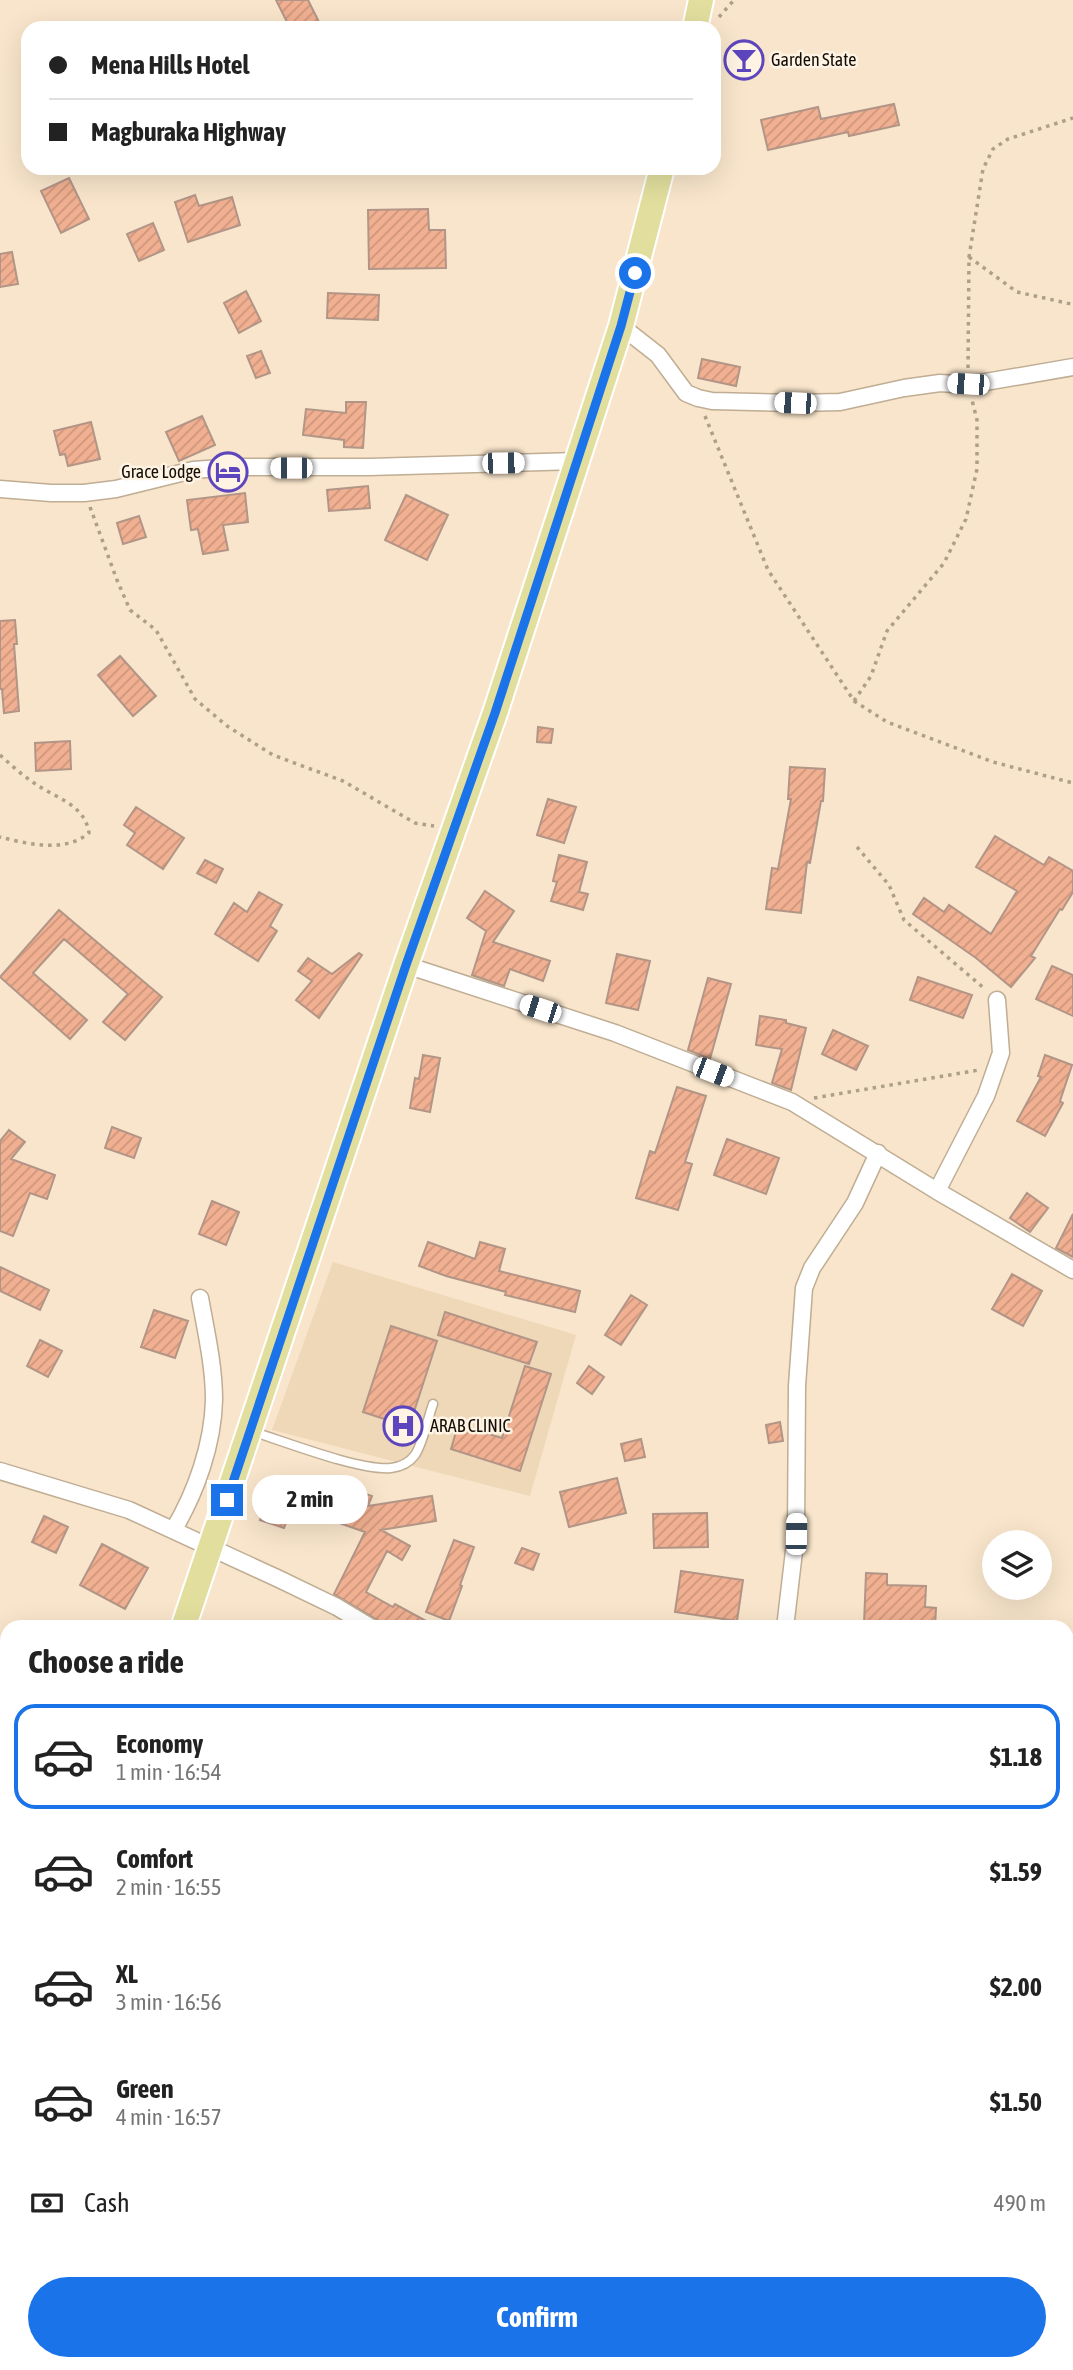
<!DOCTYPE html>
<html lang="en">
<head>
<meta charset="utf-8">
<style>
  :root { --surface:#fff; --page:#f6f6f6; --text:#222; --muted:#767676; --line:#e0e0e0; --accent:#1a73e8 }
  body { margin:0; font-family:"Asap Condensed",sans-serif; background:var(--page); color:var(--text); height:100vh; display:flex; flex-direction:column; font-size:26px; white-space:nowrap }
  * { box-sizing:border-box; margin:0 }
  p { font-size:23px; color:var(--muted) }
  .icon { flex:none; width:38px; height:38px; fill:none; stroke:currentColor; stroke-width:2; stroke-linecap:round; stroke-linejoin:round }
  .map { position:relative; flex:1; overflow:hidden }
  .drawer { position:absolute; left:0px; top:1620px; width:1074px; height:751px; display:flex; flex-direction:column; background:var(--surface); border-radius:21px 21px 0 0; box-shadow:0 7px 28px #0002 }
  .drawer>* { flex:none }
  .top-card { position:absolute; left:21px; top:21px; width:700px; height:154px; border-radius:21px; box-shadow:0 7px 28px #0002; display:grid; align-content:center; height:154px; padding:0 28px; background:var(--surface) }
  .tools { position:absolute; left:982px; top:1530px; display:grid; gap:14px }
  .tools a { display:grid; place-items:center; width:70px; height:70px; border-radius:50%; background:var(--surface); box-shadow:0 7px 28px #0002; font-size:35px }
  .end { position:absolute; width:32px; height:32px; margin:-16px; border:9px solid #1a73e8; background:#fff; box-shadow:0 0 0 4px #fff }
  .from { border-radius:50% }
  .bubble { position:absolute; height:49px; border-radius:24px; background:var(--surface); box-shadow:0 7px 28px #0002; font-size:23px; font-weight:700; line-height:49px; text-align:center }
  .car { position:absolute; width:21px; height:42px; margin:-21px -10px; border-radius:9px; box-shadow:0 0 5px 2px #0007; background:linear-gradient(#fff 24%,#345 0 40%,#fff 0 76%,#345 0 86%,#fff 0) }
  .top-card b { display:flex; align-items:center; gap:24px; height:66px; font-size:26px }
  .top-card b+b { border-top:2px solid var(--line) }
  .top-card i { width:18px; height:18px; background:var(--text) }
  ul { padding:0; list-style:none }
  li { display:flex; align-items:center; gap:21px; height:105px; margin:0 14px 10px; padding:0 14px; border:4px solid transparent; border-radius:21px }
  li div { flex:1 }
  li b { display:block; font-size:26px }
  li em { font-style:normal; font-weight:700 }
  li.current { border-color:var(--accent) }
  li>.icon { width:63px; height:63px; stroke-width:1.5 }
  h2 { padding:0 28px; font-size:32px; line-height:84px }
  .pay { display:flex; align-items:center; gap:18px; height:77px; padding:0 28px; font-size:26px }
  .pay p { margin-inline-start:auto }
  .button { display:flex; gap:14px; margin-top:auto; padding:14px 28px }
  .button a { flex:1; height:80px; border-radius:42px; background:var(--accent); color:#fff; font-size:28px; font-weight:700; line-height:80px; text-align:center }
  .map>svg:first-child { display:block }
</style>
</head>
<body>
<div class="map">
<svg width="1073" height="2370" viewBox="0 0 1073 2370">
  <defs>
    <pattern id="building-hatch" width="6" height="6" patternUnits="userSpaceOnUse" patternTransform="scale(1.75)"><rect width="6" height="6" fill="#f1b091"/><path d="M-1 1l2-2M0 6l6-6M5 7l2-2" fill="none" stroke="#ce967c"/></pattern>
  </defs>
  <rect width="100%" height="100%" fill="#f8e5cb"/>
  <!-- built -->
  <path fill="#efd8b7" d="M333,1262L576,1335L530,1496L272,1430Z"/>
  <!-- building -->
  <path fill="url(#building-hatch)" stroke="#b29587" stroke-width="2" d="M276,0H308L322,28H290Z
    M894,104L899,125L849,136L848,132L768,150L761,120L818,107L821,119Z
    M69,178L89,219L61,233L41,191Z
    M195,195L199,206L232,197L240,225L188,242L175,202Z
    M428,209L429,230H445L446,268L369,269L368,210Z
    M153,223L164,250L139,261L127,234Z
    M12,252L18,284L0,287V254Z
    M246,291L261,321L239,333L224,303Z
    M328,293L379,295L378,320L327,318Z
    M261,351L270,373L256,378L247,356Z
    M702,359L740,367L736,386L698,378Z
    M346,402H366L363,448L344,447V440L303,435L306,409L346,413Z
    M202,416L215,445L179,461L166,432Z
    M91,422L100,459L68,466L65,454L60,455L54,431Z
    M368,486L370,508L329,511L327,490Z
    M245,493L248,522L223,525L228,550L203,554L198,529L191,530L187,500Z
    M406,495L448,515L427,560L385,540Z
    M139,516L146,537L123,544L117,523Z
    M15,620L17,644H14L19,711L4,713L2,689H0V621Z
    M120,656L156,696L133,716L98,675Z
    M538,727L553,729L551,743L537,742Z
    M70,741L71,769L36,771L35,743Z
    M790,767L825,769L823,801H821L810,863L807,862L801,913L766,909L772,868L778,869L791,799H788Z
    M548,799L576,807L564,843L537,835Z
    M136,807L184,838L163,869L127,845L135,833L124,825Z
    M995,836L1044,865L1049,857L1073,871V892L1062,910L1060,909L1031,956L1035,958L1011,987L976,958L913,914L924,898L944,912L949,905L991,934L1017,891L976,867Z
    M559,855L587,862L579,892L588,894L583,910L551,901L557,882L553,881Z
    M205,860L223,869L216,883L197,873Z
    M485,891L514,911L493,942L550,961L543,981L510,969L504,986L472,975L486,931L467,918Z
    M259,892L282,905L270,926L277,931L258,961L215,934L234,903L247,912Z
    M59,910L162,997L125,1040L103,1022L128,994L64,939L33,973L87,1020L70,1039L0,977Z
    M359,953L362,955L319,1018L296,1000L312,981L298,971L308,958L332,974Z
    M617,954L650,961L638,1010L606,1003Z
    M1052,966L1073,975V1016L1036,999Z
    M918,977L972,995L963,1018L910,1000Z
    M708,978L731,984L710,1059L688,1050Z
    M760,1016L786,1020V1023L806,1028L791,1090L772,1083L782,1049L756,1045Z
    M833,1030L868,1046L856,1070L822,1054Z
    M423,1055L440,1058L430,1112L410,1108L415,1078L419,1079Z
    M1045,1055L1072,1065L1060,1101L1063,1103L1045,1136L1017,1121L1041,1077L1038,1076Z
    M677,1087L706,1096L685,1162L692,1164L678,1210L636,1198L650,1151L655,1153Z
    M112,1127L141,1138L134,1158L105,1148Z
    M9,1130L25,1142L11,1159L55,1175L47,1199L30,1193L13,1236L0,1231V1141Z
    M727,1139L779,1158L766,1194L714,1175Z
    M1027,1193L1048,1208L1030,1232L1010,1218Z
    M212,1201L239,1212L226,1245L199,1234Z
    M1073,1214V1257L1056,1248Z
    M428,1242L475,1259L480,1242L505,1249L499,1271L580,1291L575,1312L505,1295L506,1292L446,1276L419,1266Z
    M0,1267L49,1290L40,1310L0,1291Z
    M1012,1274L1042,1291L1023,1326L992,1309Z
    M631,1295L647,1305L621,1345L605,1335Z
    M154,1310L188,1321L175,1358L141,1347Z
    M445,1312L537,1342L529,1364L438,1335Z
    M391,1326L437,1341L409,1427L363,1412Z
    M40,1340L62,1351L48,1377L27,1366Z
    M525,1366L551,1374L520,1471L451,1449L458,1425L502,1438Z
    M589,1366L604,1377L592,1394L577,1383Z
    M780,1422L783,1441L769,1443L766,1425Z
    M641,1439L645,1457L625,1461L621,1444Z
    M617,1478L626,1513L569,1527L560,1492Z
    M337,1484L372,1496L368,1506L432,1496L436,1521L381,1530L410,1546L402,1560L387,1551L366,1592L393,1607L395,1604L439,1628H391L334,1594L365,1532L325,1518Z
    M269,1493L294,1501L284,1528L260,1520Z
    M707,1513L708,1547L654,1548L653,1514Z
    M44,1516L68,1527L56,1553L32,1542Z
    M454,1540L474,1547L460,1585L462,1586L449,1621L426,1612Z
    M102,1544L148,1568L125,1609L80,1585Z
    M522,1548L539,1554L533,1570L515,1563Z
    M681,1571L743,1580L737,1621L675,1612Z
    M866,1573L887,1574V1585L926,1586L925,1607L936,1608L935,1627L864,1624Z"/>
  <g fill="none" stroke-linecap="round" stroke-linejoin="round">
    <!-- service casing -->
    <g stroke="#bfad94" stroke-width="11">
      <path id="service" d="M254,1432C286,1442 360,1471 391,1468C400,1467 409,1463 415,1455C423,1443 428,1418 433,1404"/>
    </g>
    <!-- minor casing -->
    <g stroke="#bfad94" stroke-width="19">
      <path id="minor" d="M621,326L658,355L686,393L698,398L712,401L795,403L840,402L904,388L940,383L968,385L1073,367
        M0,489L51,493H84L116,489L193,470L235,467H369L577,461
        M406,965L615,1033L792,1102L937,1191L1073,1270
        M937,1191L986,1096L1001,1053L997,1000
        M0,1471L129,1510L279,1579L337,1607L372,1628
        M174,1529C196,1492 213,1444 214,1400C214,1366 206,1331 200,1298
        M785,1628L796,1534L797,1386L804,1288L812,1268L855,1203L878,1153
        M0,1714L7,1717
        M0,2191L7,2195
        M198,2364L202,2370"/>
    </g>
    <!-- primary casing -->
    <g stroke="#fff" stroke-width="28">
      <path id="primary" d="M695,28L701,0
        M183,1628L406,965L495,713L621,326L662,168
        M0,2167L7,2146"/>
    </g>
    <!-- path -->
    <path stroke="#ad9f8a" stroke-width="3.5" stroke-dasharray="3.5 5" stroke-linecap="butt" d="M719,17L734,0
      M969,257L1017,292L1071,304L1073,306
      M968,368L969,257L983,169L993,149L1008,139L1073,118
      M705,416L768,570L854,701L887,722L993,762L1073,783
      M90,507L117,580L130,610L156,630L195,699L227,726L273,755L343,781L415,823L434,826
      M854,701L871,676L887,631L944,563L966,519L977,469V420L972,400
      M0,755C11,765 22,775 34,783C55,798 85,804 89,833C65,853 28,844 0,837
      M857,847L889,885L904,920L985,989
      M814,1098L979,1070
      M719,2364L722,2370"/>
    <!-- service -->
    <use href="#service" stroke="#fff" stroke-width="8"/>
    <!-- minor -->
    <use href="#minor" stroke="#fff" stroke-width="16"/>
    <!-- primary -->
    <use href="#primary" stroke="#e2df9e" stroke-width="24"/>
  </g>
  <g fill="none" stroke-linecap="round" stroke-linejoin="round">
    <!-- route -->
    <path stroke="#1a73e8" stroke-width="9" d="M227,1500L406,965L495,713L621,326L635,273"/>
  </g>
  <!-- icons -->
  <defs>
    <g id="bar-ring" transform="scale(2.0125)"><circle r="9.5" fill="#fff3e4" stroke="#5d45bd" stroke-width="1.5"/><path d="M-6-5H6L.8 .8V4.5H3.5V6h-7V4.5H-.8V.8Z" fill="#5d45bd"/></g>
    <g id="hotel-ring" transform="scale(2.0125)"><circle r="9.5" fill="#fff3e4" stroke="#5d45bd" stroke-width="1.5"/><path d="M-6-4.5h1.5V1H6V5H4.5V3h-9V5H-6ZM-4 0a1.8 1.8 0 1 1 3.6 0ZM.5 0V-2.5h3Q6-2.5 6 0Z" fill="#5d45bd"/></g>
    <g id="hospital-ring" transform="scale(2.0125)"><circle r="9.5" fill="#fff3e4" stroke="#5d45bd" stroke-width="1.5"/><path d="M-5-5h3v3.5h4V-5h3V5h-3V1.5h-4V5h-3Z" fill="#5d45bd"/></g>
  </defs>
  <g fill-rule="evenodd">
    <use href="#bar-ring" x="744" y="60"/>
    <use href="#hotel-ring" x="228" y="472"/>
    <use href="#hospital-ring" x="403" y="1426"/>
  </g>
  <g text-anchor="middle" stroke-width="5" stroke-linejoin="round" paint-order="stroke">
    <!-- poi labels -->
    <g font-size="18" fill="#130d05" stroke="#fff3e4" text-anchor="start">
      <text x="771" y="66">Garden State</text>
      <text x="201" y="478" text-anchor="end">Grace Lodge</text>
      <text x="430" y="1432">ARAB CLINIC</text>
    </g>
  </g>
</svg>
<div class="tools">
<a><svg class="icon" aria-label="layers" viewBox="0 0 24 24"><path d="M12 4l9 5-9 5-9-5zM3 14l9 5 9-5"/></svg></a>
</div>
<i class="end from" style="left:635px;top:273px"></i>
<i class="end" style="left:227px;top:1500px"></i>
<div class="bubble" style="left:252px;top:1475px;width:116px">2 min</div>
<i class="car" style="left:968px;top:384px;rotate:273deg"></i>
<i class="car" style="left:795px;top:403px;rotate:272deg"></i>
<i class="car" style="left:503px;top:463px;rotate:89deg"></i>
<i class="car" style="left:291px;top:468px;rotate:270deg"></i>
<i class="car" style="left:540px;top:1009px;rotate:288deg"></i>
<i class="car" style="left:713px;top:1072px;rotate:111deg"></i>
<i class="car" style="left:796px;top:1534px;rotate:1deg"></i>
<div class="top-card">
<b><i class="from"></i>Mena Hills Hotel</b>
<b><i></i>Magburaka Highway</b>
</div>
<section class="drawer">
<h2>Choose a ride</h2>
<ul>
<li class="current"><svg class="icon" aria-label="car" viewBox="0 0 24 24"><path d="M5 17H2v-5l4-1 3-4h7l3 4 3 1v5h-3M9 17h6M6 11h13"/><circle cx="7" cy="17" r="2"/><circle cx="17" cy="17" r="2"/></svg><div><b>Economy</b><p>1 min · 16:54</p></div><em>$1.18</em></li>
<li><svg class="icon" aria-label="car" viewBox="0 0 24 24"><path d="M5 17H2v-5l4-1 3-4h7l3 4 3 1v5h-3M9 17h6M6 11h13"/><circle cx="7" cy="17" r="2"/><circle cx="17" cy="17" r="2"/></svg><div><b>Comfort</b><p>2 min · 16:55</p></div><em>$1.59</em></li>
<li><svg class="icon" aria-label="car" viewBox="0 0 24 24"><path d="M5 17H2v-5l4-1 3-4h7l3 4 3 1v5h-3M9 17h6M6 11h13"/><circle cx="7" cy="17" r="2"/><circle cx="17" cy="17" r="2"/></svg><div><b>XL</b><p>3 min · 16:56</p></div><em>$2.00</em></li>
<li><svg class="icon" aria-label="car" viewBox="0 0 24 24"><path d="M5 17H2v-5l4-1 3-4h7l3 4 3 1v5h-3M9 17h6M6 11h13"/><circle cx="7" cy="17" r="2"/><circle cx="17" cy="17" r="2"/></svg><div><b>Green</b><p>4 min · 16:57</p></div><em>$1.50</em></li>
</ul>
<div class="pay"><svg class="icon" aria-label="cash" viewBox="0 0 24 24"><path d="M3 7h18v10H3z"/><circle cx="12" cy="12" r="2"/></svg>Cash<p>490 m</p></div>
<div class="button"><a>Confirm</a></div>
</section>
</div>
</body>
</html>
